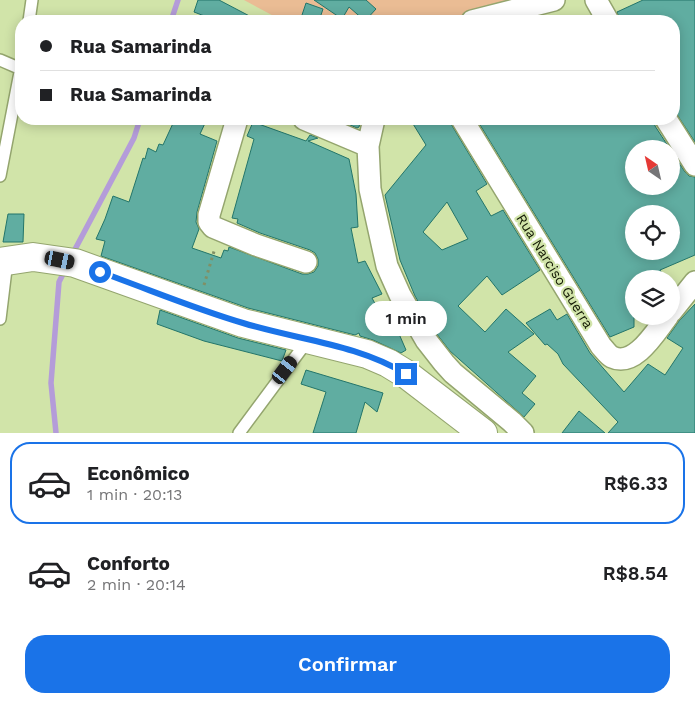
<!DOCTYPE html>
<html lang="pt">
<head>
<meta charset="utf-8">
<style>
  :root { --surface:#fff; --page:#f2f2f2; --text:#202124; --muted:#757577; --line:#e0e0e0; --accent:#1a73e8 }
  body { margin:0; font-family:"Work Sans",sans-serif; background:var(--page); color:var(--text); height:100vh; display:flex; flex-direction:column; font-size:19px; white-space:nowrap }
  * { box-sizing:border-box; margin:0 }
  p { font-size:16px; color:var(--muted) }
  .icon { flex:none; width:28px; height:28px; fill:none; stroke:currentColor; stroke-width:2; stroke-linecap:round; stroke-linejoin:round }
  .map { position:relative; height:433px; overflow:hidden }
  .details { display:flex; flex-direction:column; background:var(--surface); flex:1 }
  .details>* { flex:none }
  .guide { position:absolute; left:15px; top:15px; width:665px; height:110px; border-radius:20px; box-shadow:0 2px 12px #0003; display:grid; align-content:center; height:110px; padding:0 25px; background:var(--surface) }
  .needle { width:32px; rotate:326deg }
  .controls { position:absolute; left:625px; top:140px; display:grid; gap:10px }
  .controls a { display:grid; place-items:center; width:55px; height:55px; border-radius:50%; background:var(--surface); box-shadow:0 2px 12px #0003; font-size:25px }
  .end { position:absolute; width:22px; height:22px; margin:-11px; border:6px solid #1a73e8; background:#fff; box-shadow:0 0 0 2px #fff }
  .from { border-radius:50% }
  .bubble { position:absolute; height:35px; border-radius:18px; background:var(--surface); box-shadow:0 2px 12px #0003; font-size:16px; font-weight:600; line-height:35px; text-align:center }
  .car { position:absolute; width:15px; height:30px; margin:-15px -8px; border-radius:6px; box-shadow:0 0 4px 1px #0007; background:linear-gradient(#222 24%,#8ab4d8 0 40%,#222 0 76%,#8ab4d8 0 86%,#222 0) }
  .guide b { display:flex; align-items:center; gap:18px; height:48px; font-size:19px }
  .guide b+b { border-top:1px solid var(--line) }
  .guide i { width:12px; height:12px; background:var(--text) }
  ul { padding:9px 0 0; list-style:none }
  li { display:flex; align-items:center; gap:15px; height:82px; margin:0 10px 8px; padding:0 15px; border:2px solid transparent; border-radius:20px }
  li div { flex:1 }
  li b { display:block; font-size:19px }
  li em { font-style:normal; font-weight:600 }
  li.current { border-color:var(--accent) }
  li>.icon { width:45px; height:45px; stroke-width:1.5 }
  .action { display:flex; gap:10px; margin-top:auto; padding:10px 25px }
  .action a { flex:1; height:58px; border-radius:20px; background:var(--accent); color:#fff; font-size:20px; font-weight:600; line-height:58px; text-align:center }
  .map>svg:first-child { display:block }
</style>
</head>
<body>
<div class="map">
<svg width="695" height="433" viewBox="0 0 695 433">
  <rect width="100%" height="100%" fill="#d1e4a9"/>
  <!-- green -->
  <path fill="#eabc94" d="M244,0H520L475,9L450,21H283Z"/>
  <g fill="none" stroke-linecap="round" stroke-linejoin="round">
    <!-- stream -->
    <path stroke="#b49cd9" stroke-width="5.5" d="M171,21L178,0
      M72,255L134,138L140,119
      M56,433L51,383L59,282L66,268"/>
  </g>
  <!-- building -->
  <path fill="#60ada1" stroke="#23756a" fill-rule="evenodd" d="M198,0H219L259,21H205L207,17L194,12Z
    M314,0H366L376,9L365,21L349,7L342,19Z
    M643,0H695V142L674,110V21H620L617,12Z
    M306,3L323,9L319,21H300Z
    M175,119H207L200,134L217,141L197,212L196,222L199,229L192,248L221,258L224,250L228,251L229,247L302,274H308L314,272L318,266V259L315,253L310,250L260,233L237,223L238,219L232,218L254,139L247,136L253,122L306,141L310,135L318,138L308,141L349,159L356,194L358,227L351,228L358,263L365,261L382,294L372,298L389,330L396,327L406,350L401,353L373,340L360,336L359,333L355,335L248,308L101,256L105,241L96,239L105,219L113,196L129,202L143,158L145,159L148,148L156,152L159,144L163,145Z
    M336,119H361L359,127L357,128Z
    M410,119H448L487,184L476,191L491,216L503,210L540,270L502,295L487,276L458,306L485,332L506,309L534,334L508,352L536,376L522,393L535,404L524,417L450,351L436,333L415,296L400,260L385,195L426,145ZM447,202L468,239L442,250L423,232Z
    M479,119H654L655,126L670,149H634V186H671V151L685,172L689,176L695,177V255L660,270L665,279H634V327L610,337L477,120ZM634,214H671V251H663L650,257L647,251H634Z
    M8,214H24L23,242H3Z
    M695,304V433H608L618,422L563,364L558,354L547,344L545,345L526,323L550,309L557,320L567,314L590,353L624,392L648,364L665,375L683,348L667,338L679,321Z
    M160,310L238,338L286,350L282,361L204,341L157,324Z
    M306,370L383,393L377,412L365,402L356,433H313L326,392L301,384Z
    M579,411L605,433H562Z"/>
  <g fill="none" stroke-linecap="round" stroke-linejoin="round">
    <!-- lane casing -->
    <g stroke="#94a56e" stroke-width="14">
      <path id="lane" d="M29,21L32,0
        M0,60L21,69
        M0,176L21,67
        M0,319L7,261
        M239,433L308,340"/>
    </g>
    <!-- street casing -->
    <g stroke="#94a56e" stroke-width="24">
      <path id="street" d="M596,0L608,21
        M472,21L554,0
        M237,119L209,215V222L213,227L256,245L306,262
        M304,119L368,146
        M374,119L368,146L370,189L387,266L400,295L426,340L444,363L453,373L512,422L523,433
        M462,119L601,346C604,349 608,355 612,357C635,368 656,331 668,316
        M666,119L695,165
        M671,312L695,282"/>
    </g>
    <!-- secondary casing -->
    <g stroke="#94a56e" stroke-width="30">
      <path id="secondary" d="M0,262L33,257L75,263L243,323L367,354L388,363L406,374L483,433"/>
    </g>
    <!-- path -->
    <path stroke="#818f64" stroke-width="3" stroke-dasharray="2.5 4" stroke-linecap="butt" d="M204,285L215,248"/>
    <!-- lane -->
    <use href="#lane" stroke="#fff" stroke-width="11"/>
    <!-- street -->
    <use href="#street" stroke="#fff" stroke-width="21"/>
    <!-- secondary -->
    <use href="#secondary" stroke="#fff" stroke-width="28"/>
  </g>
  <g fill="none" stroke-linecap="round" stroke-linejoin="round">
    <!-- route -->
    <path stroke="#1a73e8" stroke-width="6" d="M100,272C148,289 195,309 243,323C298,340 357,344 406,374"/>
  </g>
  <g text-anchor="middle" stroke-width="4.5" stroke-linejoin="round" paint-order="stroke">
    <!-- street labels -->
    <g font-size="14" fill="#121803" stroke="#d1e4a9">
      <text transform="translate(555 271) rotate(58)" y="5">Rua Narciso Guerra</text>
    </g>
  </g>
</svg>
<div class="controls">
<a><svg class="needle" viewBox="-14 -14 28 28"><path d="M0-13l5 13h-10z" fill="#e53935"/><path d="M0 13l5-13h-10z" fill="#757577"/></svg></a>
<a><svg class="icon" aria-label="locate" viewBox="0 0 24 24"><circle cx="12" cy="12" r="6"/><path d="M12 2v4M12 18v4M2 12h4M18 12h4"/></svg></a>
<a><svg class="icon" aria-label="layers" viewBox="0 0 24 24"><path d="M12 4l9 5-9 5-9-5zM3 14l9 5 9-5"/></svg></a>
</div>
<i class="end from" style="left:100px;top:272px"></i>
<i class="end" style="left:406px;top:374px"></i>
<div class="bubble" style="left:365px;top:301px;width:82px">1 min</div>
<i class="car" style="left:60px;top:260px;rotate:102deg"></i>
<i class="car" style="left:285px;top:370px;rotate:37deg"></i>
<div class="guide">
<b><i class="from"></i>Rua Samarinda</b>
<b><i></i>Rua Samarinda</b>
</div>
</div>
<section class="details">
<ul>
<li class="current"><svg class="icon" aria-label="car" viewBox="0 0 24 24"><path d="M5 17H2v-5l4-1 3-4h7l3 4 3 1v5h-3M9 17h6M6 11h13"/><circle cx="7" cy="17" r="2"/><circle cx="17" cy="17" r="2"/></svg><div><b>Econômico</b><p>1 min · 20:13</p></div><em>R$6.33</em></li>
<li><svg class="icon" aria-label="car" viewBox="0 0 24 24"><path d="M5 17H2v-5l4-1 3-4h7l3 4 3 1v5h-3M9 17h6M6 11h13"/><circle cx="7" cy="17" r="2"/><circle cx="17" cy="17" r="2"/></svg><div><b>Conforto</b><p>2 min · 20:14</p></div><em>R$8.54</em></li>
</ul>
<div class="action"><a>Confirmar</a></div>
</section>
</body>
</html>
